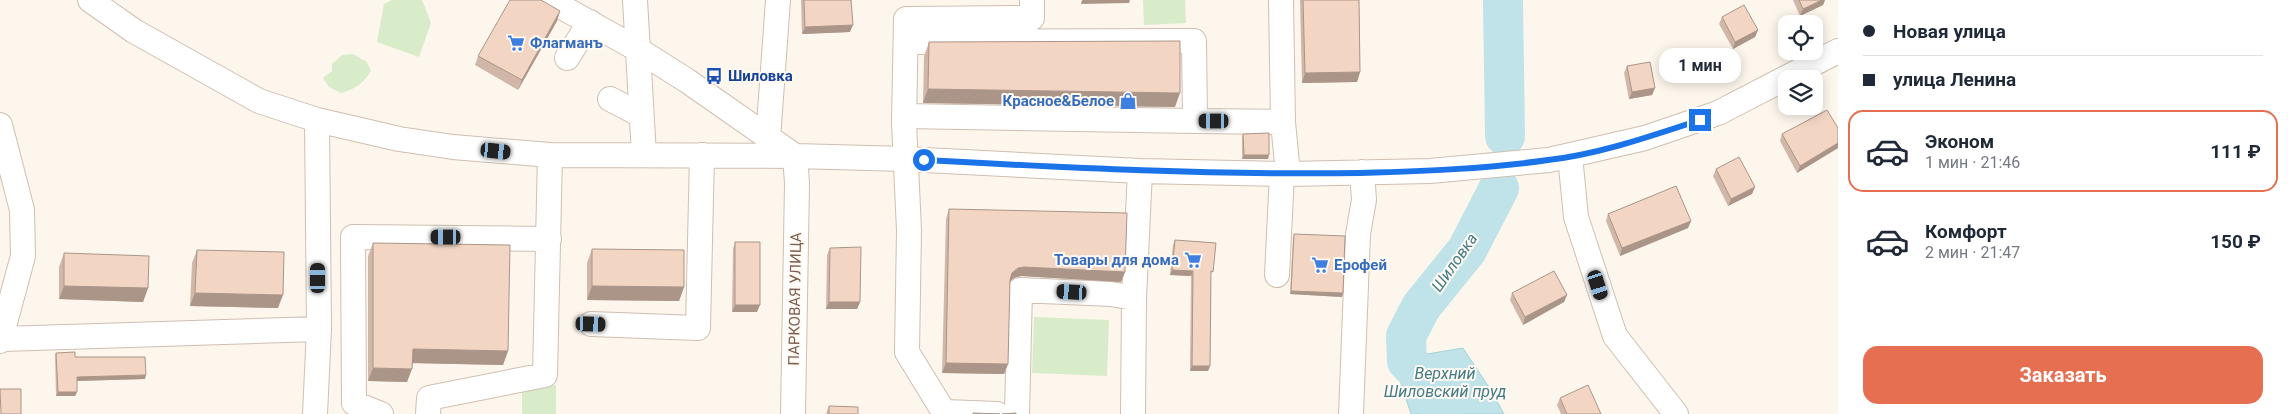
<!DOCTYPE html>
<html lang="ru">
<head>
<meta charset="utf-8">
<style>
  :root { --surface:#fff; --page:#f6f6f7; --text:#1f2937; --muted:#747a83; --line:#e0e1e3; --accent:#e76f51 }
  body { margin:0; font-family:Roboto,sans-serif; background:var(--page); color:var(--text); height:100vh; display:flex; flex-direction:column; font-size:19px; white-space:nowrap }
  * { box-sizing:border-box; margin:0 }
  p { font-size:16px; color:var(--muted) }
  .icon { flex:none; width:28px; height:28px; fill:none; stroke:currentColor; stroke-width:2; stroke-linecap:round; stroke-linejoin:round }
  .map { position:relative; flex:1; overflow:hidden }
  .details { display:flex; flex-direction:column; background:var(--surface); width:450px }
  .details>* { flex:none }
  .hud { display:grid; align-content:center; height:110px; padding:0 25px; background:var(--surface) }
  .fabs { position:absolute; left:1778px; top:15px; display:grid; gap:10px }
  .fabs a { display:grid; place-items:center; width:45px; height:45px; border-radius:10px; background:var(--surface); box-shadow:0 2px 12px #0003; font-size:25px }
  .end { position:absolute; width:22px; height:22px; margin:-11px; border:6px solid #1a73e8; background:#fff; box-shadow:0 0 0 2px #fff }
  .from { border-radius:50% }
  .bubble { position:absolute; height:35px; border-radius:15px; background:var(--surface); box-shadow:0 2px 12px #0003; font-size:16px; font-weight:700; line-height:35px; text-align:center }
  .car { position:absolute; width:15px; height:30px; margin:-15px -8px; border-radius:6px; box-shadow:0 0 4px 1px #0007; background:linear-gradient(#222 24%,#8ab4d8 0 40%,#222 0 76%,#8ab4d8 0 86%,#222 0) }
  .hud b { display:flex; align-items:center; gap:18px; height:48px; font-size:19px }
  .hud b+b { border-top:1px solid var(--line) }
  .hud i { width:12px; height:12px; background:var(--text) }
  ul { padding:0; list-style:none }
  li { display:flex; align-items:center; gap:15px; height:82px; margin:0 10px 8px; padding:0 15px; border:2px solid transparent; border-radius:15px }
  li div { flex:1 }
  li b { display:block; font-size:19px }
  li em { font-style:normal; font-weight:700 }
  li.active { border-color:var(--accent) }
  li>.icon { width:45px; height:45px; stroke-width:1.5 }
  .action { display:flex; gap:10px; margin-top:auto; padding:10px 25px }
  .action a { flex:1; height:58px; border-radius:15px; background:var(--accent); color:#fff; font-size:20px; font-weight:700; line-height:58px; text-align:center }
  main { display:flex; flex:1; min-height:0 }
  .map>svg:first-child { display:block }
</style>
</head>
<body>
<main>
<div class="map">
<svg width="1838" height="414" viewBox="0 0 1838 414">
  <rect width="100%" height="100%" fill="#fdf6ec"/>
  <!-- green -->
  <path fill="#d8ecc9" d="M392,0H422L431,23L419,57L377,42L384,4Z
    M1143,0H1185L1186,23L1144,25Z
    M353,54L367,62L371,71C363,84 355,89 341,93L329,87L323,78L332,71V64L342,55Z
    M1034,317L1109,320L1107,376L1032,373Z
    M522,385H556V414H522Z"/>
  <!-- water -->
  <path fill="#bfe3e8" stroke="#a5d3da" d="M1421,307L1417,337L1427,354L1463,348L1489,387L1504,414H1411L1396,368L1401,313Z"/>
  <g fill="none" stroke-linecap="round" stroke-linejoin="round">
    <!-- river -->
    <path stroke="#bfe3e8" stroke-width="40" d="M1503,0L1505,136
      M1444,414L1427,381L1407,361L1406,336L1421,307L1467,250L1499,188"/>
    <!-- minor casing -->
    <g stroke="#d1beb0" stroke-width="26">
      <path id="minor" d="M90,0L134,31L259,101L317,120L399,139L453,147L550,155L795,156L905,159L1140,171L1288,174L1430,171L1549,160L1645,138L1718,113L1838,51
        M549,0L637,49L686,80L795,156
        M635,0L644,155
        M1281,0L1283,122L1288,174
        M906,42L1194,41L1195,121L1283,122
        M567,58L590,22
        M610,99L641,115
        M905,116L1195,121
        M0,125L22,210L23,256L0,341
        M768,139L778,0
        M1570,156L1576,217L1615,336L1676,414
        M1277,275L1282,174
        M591,324L698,328L702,155
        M2,339L319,329
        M945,412L997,414
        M315,414L319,329L317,120
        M381,414L354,403L353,237L549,239
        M428,414L429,398L545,375L550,155
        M793,414L797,183L795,156
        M945,414L907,352L909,230L904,123L906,19L1032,18V0
        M1017,414L1020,290L1111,294L1134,298
        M1133,414L1134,298L1140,171
        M1351,414L1358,234L1364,200L1362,172"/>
    </g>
    <!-- minor -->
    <use href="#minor" stroke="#fff" stroke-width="24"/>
  </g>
  <!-- wall -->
  <path fill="#d1b7a8" d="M801,0H851L850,32L802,34Z
    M1300,0H1359L1360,72L1357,82L1302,83Z
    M1793,0H1825L1823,5L1800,16Z
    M560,11L557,21L518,90L475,65L478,56Z
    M1722,17L1758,30L1755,37L1733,49L1719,24Z
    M929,42L1175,107L923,103L924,56Z
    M1627,66L1655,88L1652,95L1629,99L1624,73Z
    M1838,128V148L1797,173L1780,141L1782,134Z
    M1243,134L1268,159H1242V137Z
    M1716,169L1755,187L1752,194L1728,206L1713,176Z
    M949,209L1125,272L1121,282L1021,276L1014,278L1010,281L1008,364L1004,374L942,373L946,219Z
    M1608,214L1691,221L1688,228L1620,256L1606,221Z
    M1294,234L1343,293L1342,297L1290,294L1293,238Z
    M1175,240L1211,277L1210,366L1208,371H1190L1191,276L1170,275L1173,245Z
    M735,242L757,312H732L733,249Z
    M373,243L508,351L503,365L413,363L407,382L368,381V256Z
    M830,248L860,302L857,309H826L827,255Z
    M592,249L684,287L679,301L587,300V263Z
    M197,250L278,308L190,306L192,263Z
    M64,253L148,288L143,302L59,299V267Z
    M1512,293L1567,295L1564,302L1523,325L1510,300Z
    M56,353L75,357L145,379L77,381V392L75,396H56L55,356Z
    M1560,398L1601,414H1561L1557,405Z
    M829,406L858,414H826Z"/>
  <!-- shaded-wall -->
  <path fill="#aa9588" d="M1082,0H1130L1129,3L1081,4Z
    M1822,0H1825L1823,5L1800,16L1803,9Z
    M560,11L557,21L518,90L522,80Z
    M853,25L850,32L802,34L805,27Z
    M1758,30L1755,37L1733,49L1735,42Z
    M1360,72L1357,82L1302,83L1305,73Z
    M1655,88L1652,95L1629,99L1632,92Z
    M928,89L1180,93L1175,107L923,103Z
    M1838,143V148L1797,173L1800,166Z
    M1244,155H1269L1268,159H1242Z
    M1755,187L1752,194L1728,206L1731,199Z
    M1691,221L1688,228L1620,256L1622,248Z
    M1024,267L1125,272L1121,282L1021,276L1014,278L1009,282L1012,273L1018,268Z
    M1172,270L1193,271L1191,276L1170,275Z
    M64,286L148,288L143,302L59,299Z
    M592,286L684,287L679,301L587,300Z
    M1291,291L1343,293L1342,297L1290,294Z
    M195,293L283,295L278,308L190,306Z
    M1567,295L1564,302L1523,325L1525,317Z
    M829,302H860L857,309H826Z
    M735,305H760L757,312H732Z
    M413,349L508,351L503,365L408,363Z
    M946,363L1008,364L1004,374L942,373Z
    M1192,366H1210L1208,371H1190Z
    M373,368L412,369L407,382L368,381Z
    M146,375L145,379L75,381L77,377Z
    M58,392H77L75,396H56Z"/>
  <!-- building -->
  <path fill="#f3d5c3" stroke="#aa9588" d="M510,0H541L560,11L522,80L478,56Z
    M804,0H851L853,25L805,27Z
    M1303,0H1359L1360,72L1305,73Z
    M1799,0H1822L1803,9Z
    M1744,5L1758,30L1735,42L1722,17Z
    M1180,41V93L928,89L929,42Z
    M1650,62L1655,88L1632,92L1627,66Z
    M1827,110L1838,128V143L1800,166L1782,134Z
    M1269,133V155H1244L1243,134Z
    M1739,157L1755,187L1731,199L1716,169Z
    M1676,186L1691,221L1622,248L1608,214Z
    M949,209L1127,213L1125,272L1024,267L1018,268L1012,273L1010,280L1008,364L946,363Z
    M1294,234L1345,236L1343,293L1291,291Z
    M1175,240L1216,243L1213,272L1211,271L1210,366H1192L1193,271L1172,270Z
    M735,242H760V305H735Z
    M373,243L510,245L508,351L413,349L412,369L373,368Z
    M861,247L860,302H829L830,248Z
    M592,249L684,250V287L592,286Z
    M197,250L284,252L283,295L195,293Z
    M64,253L149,256L148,288L64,286Z
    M1554,271L1567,295L1525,317L1512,293Z
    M75,352V357H145L146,375L77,377V392H58L56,353Z
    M1588,385L1601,414H1567L1560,398Z
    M0,389H21V414H1Z
    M829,406L858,407V414H829Z
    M973,413L1000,414H973Z
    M1016,413V414H1002Z"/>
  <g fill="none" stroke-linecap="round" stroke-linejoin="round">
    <!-- route -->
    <path stroke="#1a73e8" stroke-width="6" d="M924,160C1070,168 1215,175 1360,173C1423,171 1486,169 1548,160C1600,154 1651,136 1700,120"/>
  </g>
  <!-- icons -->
  <defs>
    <g id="supermarket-bare" transform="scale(1.35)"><path d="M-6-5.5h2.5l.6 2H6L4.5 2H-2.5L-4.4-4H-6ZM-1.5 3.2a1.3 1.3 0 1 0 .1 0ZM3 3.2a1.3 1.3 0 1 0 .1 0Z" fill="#3f7fe0" stroke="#fffaf3" stroke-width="2.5" paint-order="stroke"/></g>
    <g id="bus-bare" transform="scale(1.35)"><path d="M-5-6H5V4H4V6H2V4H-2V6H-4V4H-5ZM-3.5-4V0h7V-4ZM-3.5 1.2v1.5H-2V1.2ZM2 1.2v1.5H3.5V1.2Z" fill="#1a4fb4" stroke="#fffaf3" stroke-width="2.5" paint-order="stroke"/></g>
    <g id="shop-bare" transform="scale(1.35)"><path d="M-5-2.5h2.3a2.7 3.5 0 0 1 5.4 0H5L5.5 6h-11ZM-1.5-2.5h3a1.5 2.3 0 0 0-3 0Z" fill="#3f7fe0" stroke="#fffaf3" stroke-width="2.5" paint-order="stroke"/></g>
  </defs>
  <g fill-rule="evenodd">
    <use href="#supermarket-bare" x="516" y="43"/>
    <use href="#bus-bare" x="714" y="76"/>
    <use href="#shop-bare" x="1128" y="101"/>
    <use href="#supermarket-bare" x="1193" y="260"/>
    <use href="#supermarket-bare" x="1320" y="265"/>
  </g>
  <g text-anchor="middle" stroke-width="4" stroke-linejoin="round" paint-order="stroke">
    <!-- shop labels -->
    <g font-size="15" font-weight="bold" fill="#366cbe" stroke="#fffaf3" text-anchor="start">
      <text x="530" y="48">Флагманъ</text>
      <text x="1114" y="106" text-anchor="end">Красное&amp;Белое</text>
      <text x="1179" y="265" text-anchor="end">Товары для дома</text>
      <text x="1334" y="270">Ерофей</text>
    </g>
    <!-- transit labels -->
    <g font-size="15" font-weight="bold" fill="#164399" stroke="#fffaf3" text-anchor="start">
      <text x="728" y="81">Шиловка</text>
    </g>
    <!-- street labels -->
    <g font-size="15" fill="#7a5c4d" stroke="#fffaf3">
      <text transform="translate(795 299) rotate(-89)" y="5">ПАРКОВАЯ УЛИЦА</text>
    </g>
    <!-- water labels -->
    <g font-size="16" font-style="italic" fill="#437c86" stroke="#fffaf3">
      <text transform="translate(1454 262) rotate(-55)" y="6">Шиловка</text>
      <text x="1445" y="379">Верхний<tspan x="1445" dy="18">Шиловский пруд</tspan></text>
    </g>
  </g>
</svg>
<div class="fabs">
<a><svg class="icon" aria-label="locate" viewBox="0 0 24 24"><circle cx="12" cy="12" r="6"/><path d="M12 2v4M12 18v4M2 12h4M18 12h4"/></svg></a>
<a><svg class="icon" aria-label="layers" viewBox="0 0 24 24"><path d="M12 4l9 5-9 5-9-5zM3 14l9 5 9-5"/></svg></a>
</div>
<i class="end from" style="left:924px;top:160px"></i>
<i class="end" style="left:1700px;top:120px"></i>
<div class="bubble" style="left:1659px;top:48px;width:82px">1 мин</div>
<i class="car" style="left:1214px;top:121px;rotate:270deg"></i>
<i class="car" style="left:496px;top:151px;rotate:96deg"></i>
<i class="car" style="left:446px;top:237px;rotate:270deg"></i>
<i class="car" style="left:318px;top:278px;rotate:0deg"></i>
<i class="car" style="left:1598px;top:285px;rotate:162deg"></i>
<i class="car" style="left:1072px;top:292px;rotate:273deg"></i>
<i class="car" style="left:591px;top:324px;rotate:92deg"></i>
</div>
<section class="details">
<div class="hud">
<b><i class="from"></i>Новая улица</b>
<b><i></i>улица Ленина</b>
</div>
<ul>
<li class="active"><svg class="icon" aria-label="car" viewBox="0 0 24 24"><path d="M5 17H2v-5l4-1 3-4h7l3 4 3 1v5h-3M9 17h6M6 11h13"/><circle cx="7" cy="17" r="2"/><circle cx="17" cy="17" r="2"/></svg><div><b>Эконом</b><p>1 мин · 21:46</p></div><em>111 ₽</em></li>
<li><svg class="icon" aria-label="car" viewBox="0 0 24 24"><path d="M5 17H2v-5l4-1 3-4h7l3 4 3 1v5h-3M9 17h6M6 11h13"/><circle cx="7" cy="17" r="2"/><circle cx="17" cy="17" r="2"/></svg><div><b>Комфорт</b><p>2 мин · 21:47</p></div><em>150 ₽</em></li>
</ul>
<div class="action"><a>Заказать</a></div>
</section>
</main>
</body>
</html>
